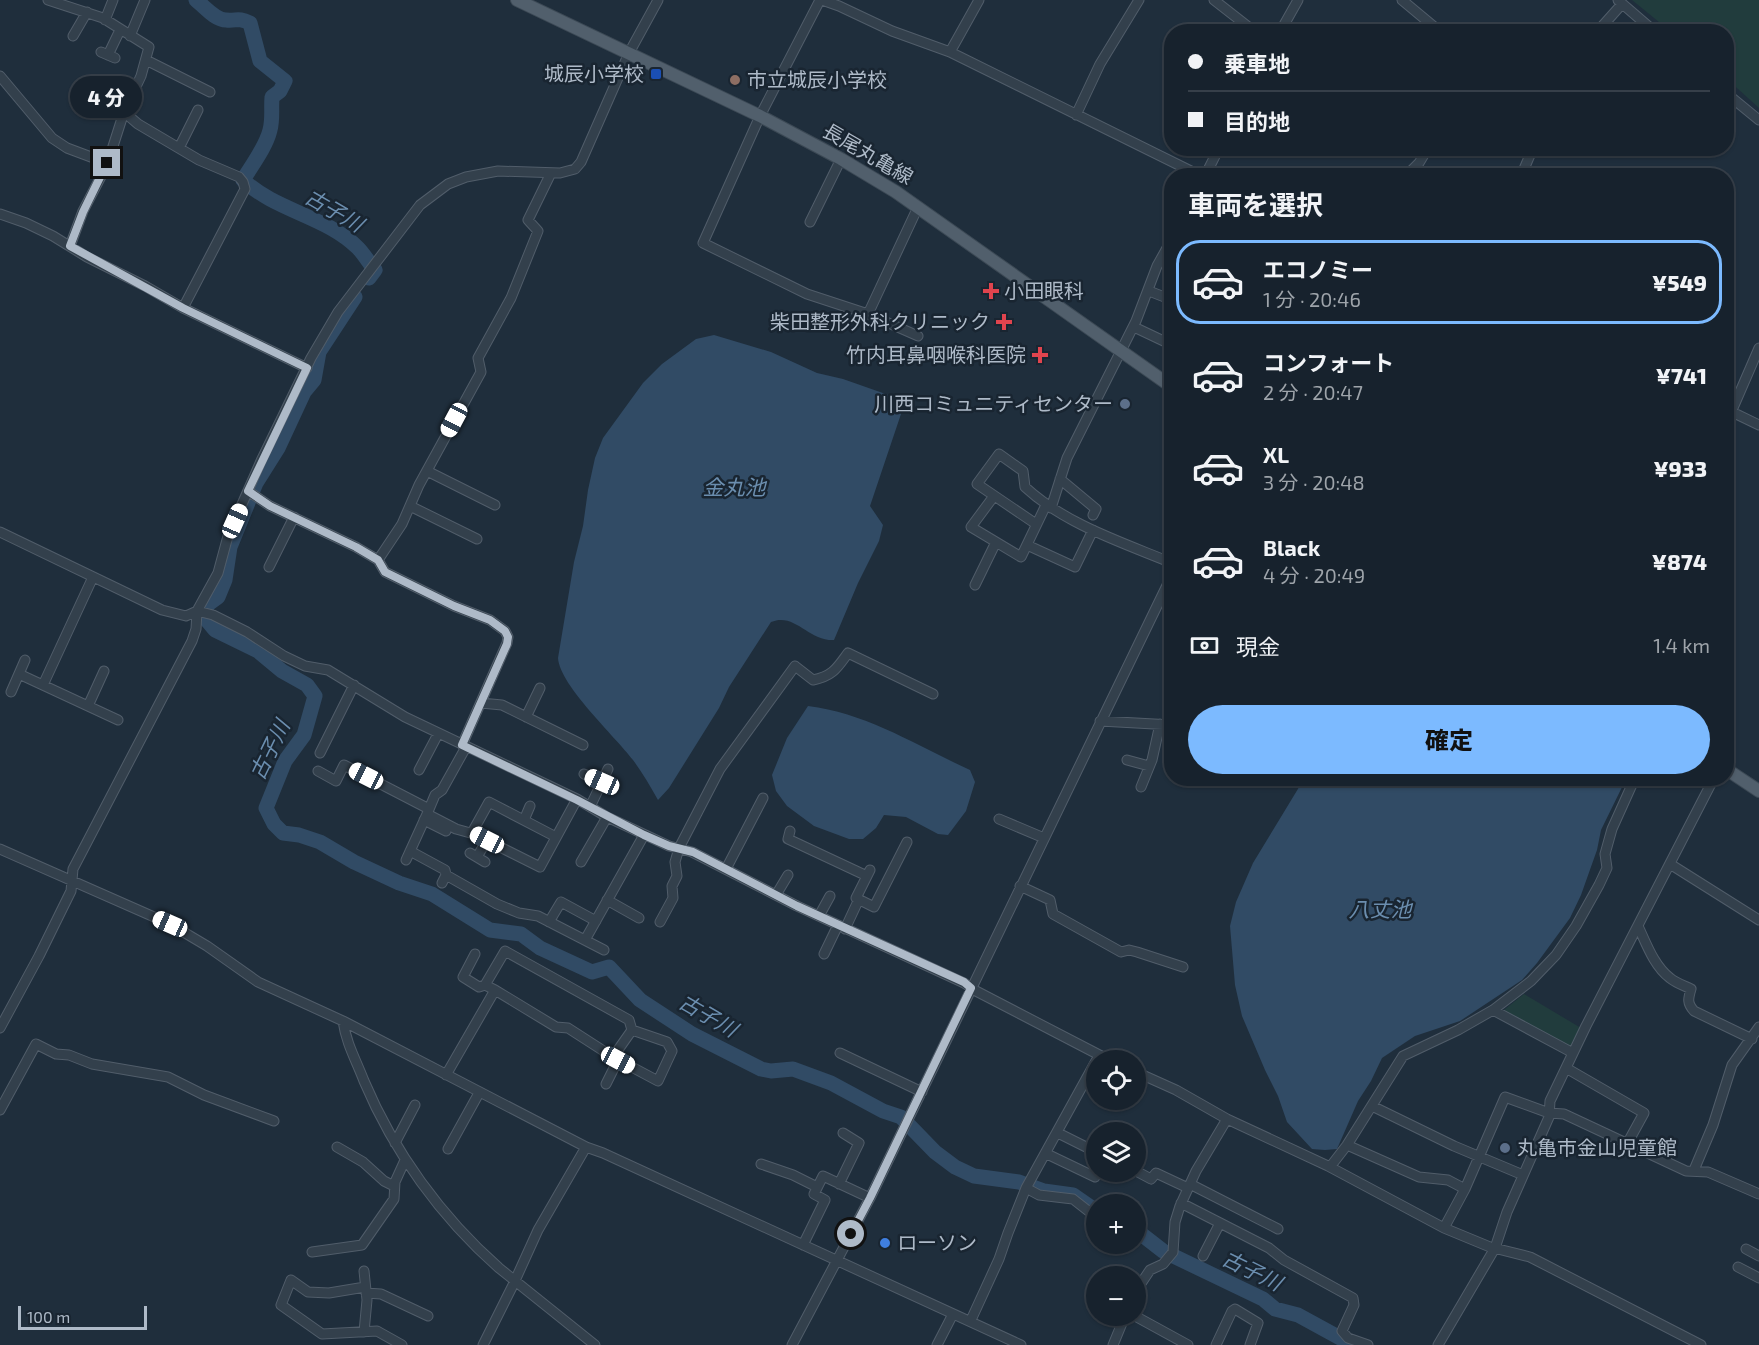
<!DOCTYPE html>
<html lang="ja">
<head>
<meta charset="utf-8">
<style>
  :root { --surface:#17222d; --page:#242f39; --text:#f1f3f6; --muted:#9ea4aa; --line:#363f49; --accent:#7cbaff }
  body { margin:0; font-family:"Exo 2","Noto Sans JP",sans-serif; background:var(--page); color:var(--text); height:100vh; display:flex; flex-direction:column; font-size:22px; white-space:nowrap }
  * { box-sizing:border-box; margin:0 }
  p { font-size:20px; color:var(--muted) }
  .icon { flex:none; width:33px; height:33px; fill:none; stroke:currentColor; stroke-width:2; stroke-linecap:round; stroke-linejoin:round }
  .map { position:relative; flex:1; overflow:hidden }
  .panel { position:absolute; left:1164px; top:168px; width:570px; height:618px; display:flex; flex-direction:column; background:var(--surface); border-radius:24px; box-shadow:0 2px 4px #0004,0 0 0 2px var(--line) }
  .panel>* { flex:none }
  .banner { position:absolute; left:1164px; top:24px; width:570px; height:132px; border-radius:24px; box-shadow:0 2px 4px #0004,0 0 0 2px var(--line); display:grid; align-content:center; height:132px; padding:0 24px; background:var(--surface) }
  .tools { position:absolute; left:1086px; top:1050px; display:grid; gap:12px }
  .tools a { display:grid; place-items:center; width:60px; height:60px; border-radius:50%; background:var(--surface); box-shadow:0 2px 4px #0004,0 0 0 2px var(--line); font-size:30px }
  .scale { position:absolute; left:18px; bottom:15px; width:129px; box-sizing:border-box; padding-left:6px; border:3px solid #aebac8; border-top:0; font-size:16px; line-height:21px; white-space:nowrap; color:#aebac8; -webkit-text-stroke:4px #192531; paint-order:stroke }
  .end { position:absolute; width:27px; height:27px; margin:-14px; border:8px solid #aebac8; background:#111; box-shadow:0 0 0 3px #111 }
  .from { border-radius:50% }
  .bubble { position:absolute; height:42px; border-radius:21px; background:var(--surface); box-shadow:0 2px 4px #0004,0 0 0 2px var(--line); font-size:20px; font-weight:800; line-height:42px; text-align:center }
  .car { position:absolute; width:18px; height:36px; margin:-18px -9px; border-radius:8px; box-shadow:0 0 4px 2px #0007; background:linear-gradient(#fff 24%,#345 0 40%,#fff 0 76%,#345 0 86%,#fff 0) }
  .banner b { display:flex; align-items:center; gap:21px; height:57px; font-size:22px }
  .banner b+b { border-top:2px solid var(--line) }
  .banner i { width:15px; height:15px; background:var(--text) }
  ul { padding:0; list-style:none }
  li { display:flex; align-items:center; gap:18px; height:84px; margin:0 12px 9px; padding:0 12px; border:3px solid transparent; border-radius:24px }
  li div { flex:1 }
  li b { display:block; font-size:22px }
  li em { font-style:normal; font-weight:800 }
  li.active { border-color:var(--accent) }
  li>.icon { width:54px; height:54px; stroke-width:1.5 }
  h2 { padding:0 24px; font-size:27px; line-height:72px }
  .pay { display:flex; align-items:center; gap:15px; height:66px; padding:0 24px; font-size:22px }
  .pay p { margin-inline-start:auto }
  .primary-button { display:flex; gap:12px; margin-top:auto; padding:12px 24px }
  .primary-button a { flex:1; height:69px; border-radius:36px; background:var(--accent); color:#111; font-size:24px; font-weight:800; line-height:69px; text-align:center }
  .map>svg:first-child { display:block }
</style>
</head>
<body>
<div class="map">
<svg width="1759" height="1345" viewBox="0 0 1759 1345">
  <rect width="100%" height="100%" fill="#1f2e3c"/>
  <!-- green -->
  <path fill="#213c3d" d="M1632,0H1759V108L1727,79L1726,32L1670,31Z
    M1524,994L1581,1028L1571,1045L1567,1046L1504,1010Z"/>
  <!-- water -->
  <path fill="#314b65" d="M714,335L771,352L817,373L843,379L897,398L901,414L870,506L883,525L879,541L858,583L834,640C808,641 795,612 771,622L729,687L719,708L669,788L658,800C650,786 642,772 633,760C615,736 560,686 558,658L574,562L583,526L588,490L595,458L603,438L643,383L662,364L696,339Z
    M808,706C867,713 917,746 970,770L975,782L966,811L948,835L938,834L906,817L884,815L876,828L863,839H849L814,826L787,806L776,791L772,775L787,738Z
    M1304,779H1626L1601,830L1597,850L1581,895L1570,918L1537,963L1522,980L1460,1021L1415,1036L1382,1058L1371,1081L1358,1101L1337,1149L1325,1150L1312,1149L1287,1122L1278,1096L1265,1070L1242,1016L1235,985L1230,926L1236,902L1253,863Z"/>
  <g fill="none" stroke-linecap="round" stroke-linejoin="round">
    <!-- river -->
    <path stroke="#314b65" stroke-width="15" d="M196,0C204,6 215,20 226,20C238,21 237,17 250,23L260,61L285,81L280,91L272,97C271,108 273,119 270,130C266,147 252,165 243,180C276,211 326,216 358,248C364,254 369,263 375,270L369,278
      M355,297L319,352L314,380L304,392L278,448L256,483L230,547L225,580L218,597L207,605L205,618L215,630L258,651L282,671L307,685L315,696L304,735L285,761L266,808L274,824L283,833L299,835L320,842L354,862L399,883L432,894L490,930L521,934L540,948L592,972L609,967L640,1000L692,1034L761,1069L771,1071L793,1069L831,1083L883,1111L901,1117L935,1152L955,1167L974,1176L1019,1182L1044,1191L1073,1195L1096,1211
      M1136,1230L1163,1251L1263,1299L1275,1309L1298,1315L1353,1345"/>
    <!-- minor casing -->
    <g stroke="#515d6a" stroke-width="11">
      <path id="minor" d="M48,0L103,18L149,47L141,76L124,112L138,124L199,160L239,177L243,182L245,189L183,308
        M820,0L760,116L703,243L807,294L868,314L918,336
        M822,0L839,6L892,31L950,52L1201,176
        M1214,0L1255,32
        M1402,0L1438,30L1443,32
        M1618,0L1655,32
        M105,20L113,0
        M1280,32L1298,0
        M1597,32L1622,4
        M73,36L87,12
        M130,36L145,0
        M101,52L115,58
        M950,52L979,0
        M108,55L120,30
        M146,60L210,92
        M0,76L52,138L67,148L107,163
        M1726,93L1759,120
        M1076,115L1100,64L1139,0
        M179,148L198,110
        M1205,176L1219,148
        M1406,176L1419,163L1428,148
        M1521,176L1533,148
        M0,214L26,223L53,236L87,257L145,286L183,308L307,368
        M810,222L841,159
        M70,246L83,211L107,165L124,112
        M1149,291L1172,300
        M868,314L918,207
        M1134,327L1172,345
        M1732,412L1759,425
        M1726,424L1759,348
        M427,471L495,505
        M1060,479L1096,509L1093,515
        M248,491L270,506L356,547L378,560L385,572L454,606L490,620L505,631L508,637L507,643L462,745
        M994,496L971,527L1021,557L1046,505
        M410,506L477,539
        M1051,508L1067,458L1136,321L1157,266L1172,239
        M1036,524L977,484L999,454L1023,471L1025,487C1065,524 1121,542 1172,563
        M0,532L162,610L186,616L197,611L213,615L247,632L284,656L305,666L328,670L405,717L577,799L607,817L669,846L692,852L797,906L964,983L976,991L1109,1060
        M1027,545L1075,567L1093,530
        M378,560L402,524L419,485L481,372L478,358L511,298L538,231L528,220L551,173
        M269,567L294,517
        M975,585L996,542
        M19,674L118,720
        M43,685L93,577
        M11,692L25,660
        M481,703L502,705L583,745
        M88,706L104,671
        M526,717L540,688
        M1100,721L1172,725
        M466,747L442,790L435,795L427,814L456,829L474,834L540,867L577,799
        M320,753L354,685
        M1127,760L1149,766
        M419,770L438,734
        M318,771L336,781L344,765L429,809
        M584,774L601,782
        M1141,787L1152,760L1160,724
        M590,807L608,769
        M999,819L1044,838
        M424,820L446,831
        M524,820L530,806
        M790,831L788,839L867,876
        M474,834V829L489,802L556,837
        M0,849L170,924L207,946L258,982L343,1021L586,1147L603,1153L1021,1345
        M410,851L445,870L446,875L442,883
        M470,853L485,862
        M477,857L487,840
        M406,860L427,814
        M581,862L607,817
        M1670,864L1759,920
        M726,869L763,798
        M870,870L856,898L874,907L907,842
        M446,875L497,904L519,913L538,916L604,950
        M1020,886L1050,900L1053,914L1121,952L1129,950L1137,952L1183,967
        M776,895L788,875
        M607,900L639,918
        M819,916L830,896
        M549,922L561,902L596,921
        M660,922L673,898L672,886L677,876L675,862L679,848L720,769L795,666L813,680C833,676 837,668 848,653L933,694
        M1638,926C1646,943 1654,966 1670,978C1676,983 1685,986 1691,989C1688,999 1687,1003 1694,1011L1752,1039
        M845,929L859,899
        M585,940L644,835
        M475,954L463,977L479,987L485,985
        M824,954L838,925
        M1493,1010L1573,1053
        M343,1021C346,1043 356,1060 364,1081C394,1152 441,1217 499,1268C531,1294 563,1319 595,1345
        M0,1028L39,956L71,891L73,869L192,641L196,629L197,611L218,573L228,536L261,461L311,358L338,312L420,205L448,184L466,177L498,171L560,173L575,169L581,162L629,53L658,0
        M840,1053L922,1092
        M613,1057L658,1081L672,1051L667,1042L632,1030
        M1566,1068L1644,1113L1627,1144
        M1136,1072L1176,1090L1227,1119L1328,1166L1444,1228L1490,1247L1530,1257L1701,1345
        M446,1075L495,990L485,985L505,951L629,1020L632,1030L613,1057L568,1028L556,1027L495,990
        M606,1084L618,1060
        M1372,1106L1454,1146L1523,1175
        M0,1110L36,1044L56,1054L69,1055L92,1064L168,1077L204,1095L274,1121
        M1058,1133L1096,1152
        M395,1143L415,1105
        M1347,1145L1419,1177L1448,1180L1465,1189
        M337,1147L363,1162L384,1181L394,1186
        M448,1149L479,1093
        M1047,1154L1095,1177L1097,1172
        M761,1164L793,1175L817,1187
        M1330,1167L1347,1145L1403,1056L1458,1030L1493,1010L1531,981L1556,955L1576,926L1599,885L1607,868L1605,854L1612,829L1635,778
        M1694,1170L1713,1125L1732,1065L1759,1027
        M1136,1171L1151,1179L1156,1173L1188,1188
        M839,1184L859,1143L843,1133
        M1190,1184L1278,1229
        M1026,1188L1039,1195L1073,1199L1096,1217
        M1181,1203L1269,1248L1284,1260L1353,1298L1354,1305L1342,1331L1348,1338L1368,1345
        M1444,1228L1465,1189L1505,1097L1549,1113L1564,1114L1686,1171L1708,1172L1759,1194
        M803,1245L825,1200L814,1194L823,1176L870,1198
        M1746,1249L1759,1256
        M312,1252L362,1245L394,1199L395,1182L405,1160
        M1203,1256L1220,1223
        M1738,1267L1759,1278
        M365,1287L329,1293L308,1292L291,1280L281,1305L322,1334L377,1331L402,1345
        M1136,1291L1150,1270L1163,1264L1173,1252L1175,1222L1180,1206L1196,1171L1227,1119
        M366,1293L381,1294L428,1316
        M1135,1316L1188,1345
        M971,1320L999,1259L1008,1233L1026,1188L1096,1061
        M364,1332L367,1300L364,1271
        M483,1345L513,1285L538,1230L586,1147
        M792,1345L870,1198L1172,575
        M937,1345L953,1314
        M1113,1345L1125,1316
        M1216,1345L1232,1311L1235,1309L1258,1323L1250,1345
        M1438,1345L1495,1248L1507,1212L1549,1117L1550,1101L1586,1026L1714,778"/>
    </g>
    <!-- major casing -->
    <g stroke="#3c4955" stroke-width="14">
      <path id="major" d="M517,0L760,116L841,159L896,192L1172,387
        M1726,769L1759,791"/>
    </g>
    <!-- minor -->
    <use href="#minor" stroke="#33404c" stroke-width="9"/>
    <!-- major -->
    <use href="#major" stroke="#515f6c" stroke-width="12"/>
  </g>
  <g fill="none" stroke-linecap="round" stroke-linejoin="round">
    <!-- route -->
    <path stroke="#aebac8" stroke-width="8" d="M107,163L83,212L70,246L183,308L307,368L248,491L270,506L356,547L378,560L385,572L454,606L490,620L505,631L508,637L507,644L462,745L577,800L644,835L669,846L693,852L797,906L964,982L971,988L870,1198L851,1234"/>
  </g>
  <!-- markers -->
  <rect fill="#1a4fb4" stroke="#192531" stroke-width="2" x="650" y="68" width="12" height="12" rx="3"/>
  <circle fill="#8d6e63" stroke="#192531" stroke-width="2" cx="735" cy="80" r="6"/>
  <g fill="#e0444e" stroke="#192531" stroke-width="2">
    <path d="M988 282h6v6h6v6h-6v6h-6v-6h-6v-6h6z"/>
    <path d="M1001 313h6v6h6v6h-6v6h-6v-6h-6v-6h6z"/>
    <path d="M1037 346h6v6h6v6h-6v6h-6v-6h-6v-6h6z"/>
  </g>
  <g fill="#5c6f8a" stroke="#192531" stroke-width="2">
    <circle cx="1125" cy="404" r="6"/>
    <circle cx="1505" cy="1148" r="6"/>
  </g>
  <circle fill="#3f7fe0" stroke="#192531" stroke-width="2" cx="885" cy="1243" r="6"/>
  <g text-anchor="middle" stroke-width="5" stroke-linejoin="round" paint-order="stroke">
    <!-- poi labels -->
    <g font-size="20" fill="#aebac8" stroke="#192531" text-anchor="end">
      <text x="644" y="81">城辰小学校</text>
      <text x="747" y="87" text-anchor="start">市立城辰小学校</text>
      <text x="1004" y="298" text-anchor="start">小田眼科</text>
      <text x="990" y="329">柴田整形外科クリニック</text>
      <text x="1026" y="362">竹内耳鼻咽喉科医院</text>
      <text x="1113" y="411">川西コミュニティセンター</text>
      <text x="1517" y="1155" text-anchor="start">丸亀市金山児童館</text>
      <text x="897" y="1250" text-anchor="start">ローソン</text>
    </g>
    <!-- street labels -->
    <g font-size="20" fill="#aebac8" stroke="#192531">
      <text transform="translate(868 154) rotate(30)" y="7">長尾丸亀線</text>
    </g>
    <!-- water labels -->
    <g font-size="21" font-style="italic" fill="#6b8eaf" stroke="#192531">
      <text transform="translate(334 211) rotate(30)" y="7">古子川</text>
      <text x="734" y="495">金丸池</text>
      <text transform="translate(270 750) rotate(-64)" y="7">古子川</text>
      <text x="1380" y="917">八丈池</text>
      <text transform="translate(708 1016) rotate(30)" y="7">古子川</text>
      <text transform="translate(1252 1271) rotate(26)" y="7">古子川</text>
    </g>
  </g>
</svg>
<div class="tools">
<a><svg class="icon" aria-label="locate" viewBox="0 0 24 24"><circle cx="12" cy="12" r="6"/><path d="M12 2v4M12 18v4M2 12h4M18 12h4"/></svg></a>
<a><svg class="icon" aria-label="layers" viewBox="0 0 24 24"><path d="M12 4l9 5-9 5-9-5zM3 14l9 5 9-5"/></svg></a>
<a>+</a>
<a>−</a>
</div>
<div class="scale">100 m</div>
<i class="end from" style="left:851px;top:1234px"></i>
<i class="end" style="left:107px;top:163px"></i>
<div class="bubble" style="left:70px;top:76px;width:72px">4 分</div>
<i class="car" style="left:454px;top:420px;rotate:208deg"></i>
<i class="car" style="left:235px;top:521px;rotate:24deg"></i>
<i class="car" style="left:366px;top:776px;rotate:297deg"></i>
<i class="car" style="left:602px;top:782px;rotate:294deg"></i>
<i class="car" style="left:487px;top:840px;rotate:297deg"></i>
<i class="car" style="left:170px;top:924px;rotate:294deg"></i>
<i class="car" style="left:618px;top:1060px;rotate:118deg"></i>
<div class="banner">
<b><i class="from"></i>乗車地</b>
<b><i></i>目的地</b>
</div>
<section class="panel">
<h2>車両を選択</h2>
<ul>
<li class="active"><svg class="icon" aria-label="car" viewBox="0 0 24 24"><path d="M5 17H2v-5l4-1 3-4h7l3 4 3 1v5h-3M9 17h6M6 11h13"/><circle cx="7" cy="17" r="2"/><circle cx="17" cy="17" r="2"/></svg><div><b>エコノミー</b><p>1 分 · 20:46</p></div><em>¥549</em></li>
<li><svg class="icon" aria-label="car" viewBox="0 0 24 24"><path d="M5 17H2v-5l4-1 3-4h7l3 4 3 1v5h-3M9 17h6M6 11h13"/><circle cx="7" cy="17" r="2"/><circle cx="17" cy="17" r="2"/></svg><div><b>コンフォート</b><p>2 分 · 20:47</p></div><em>¥741</em></li>
<li><svg class="icon" aria-label="car" viewBox="0 0 24 24"><path d="M5 17H2v-5l4-1 3-4h7l3 4 3 1v5h-3M9 17h6M6 11h13"/><circle cx="7" cy="17" r="2"/><circle cx="17" cy="17" r="2"/></svg><div><b>XL</b><p>3 分 · 20:48</p></div><em>¥933</em></li>
<li><svg class="icon" aria-label="car" viewBox="0 0 24 24"><path d="M5 17H2v-5l4-1 3-4h7l3 4 3 1v5h-3M9 17h6M6 11h13"/><circle cx="7" cy="17" r="2"/><circle cx="17" cy="17" r="2"/></svg><div><b>Black</b><p>4 分 · 20:49</p></div><em>¥874</em></li>
</ul>
<div class="pay"><svg class="icon" aria-label="cash" viewBox="0 0 24 24"><path d="M3 7h18v10H3z"/><circle cx="12" cy="12" r="2"/></svg>現金<p>1.4 km</p></div>
<div class="primary-button"><a>確定</a></div>
</section>
</div>
</body>
</html>
